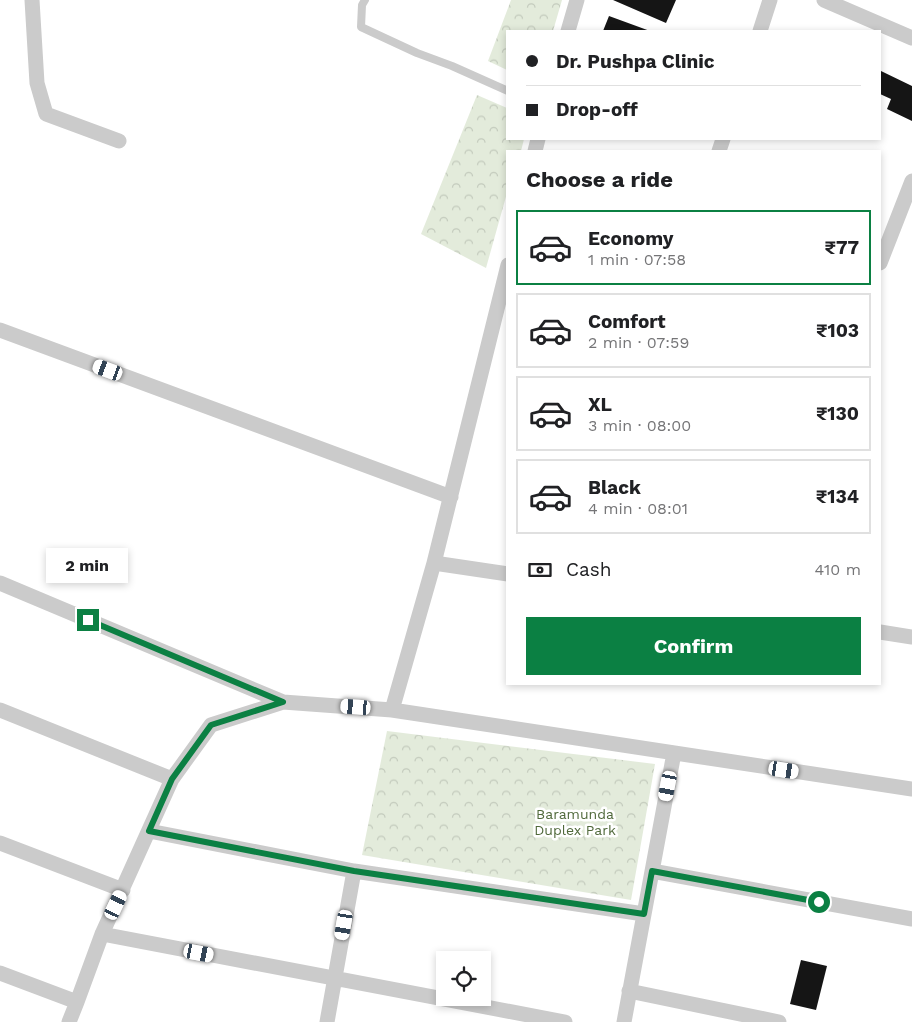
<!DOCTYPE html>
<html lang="en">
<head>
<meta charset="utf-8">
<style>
  :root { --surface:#fff; --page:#f6f6f6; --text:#202124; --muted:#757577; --line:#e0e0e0; --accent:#0b8043 }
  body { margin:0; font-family:"Work Sans",sans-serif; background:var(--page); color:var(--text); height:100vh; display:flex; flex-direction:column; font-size:19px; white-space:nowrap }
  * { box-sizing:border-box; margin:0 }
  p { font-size:16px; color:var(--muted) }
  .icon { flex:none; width:28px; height:28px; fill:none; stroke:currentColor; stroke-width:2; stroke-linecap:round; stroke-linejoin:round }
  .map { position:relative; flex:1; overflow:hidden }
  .drawer { position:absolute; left:506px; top:150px; width:375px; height:535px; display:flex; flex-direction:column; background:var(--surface); border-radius:0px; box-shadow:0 2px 8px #0003 }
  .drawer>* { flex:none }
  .top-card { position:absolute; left:506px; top:30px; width:375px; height:110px; border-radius:0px; box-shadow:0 2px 8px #0003; display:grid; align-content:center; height:110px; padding:0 20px; background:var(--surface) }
  .fabs { position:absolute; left:436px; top:951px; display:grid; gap:10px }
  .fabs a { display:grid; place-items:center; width:55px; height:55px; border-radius:0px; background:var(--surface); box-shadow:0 2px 8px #0003; font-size:25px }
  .end { position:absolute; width:22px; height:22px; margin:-11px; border:6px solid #0b8043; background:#fff; box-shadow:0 0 0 2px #fff }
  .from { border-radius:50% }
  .bubble { position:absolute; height:35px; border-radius:0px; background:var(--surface); box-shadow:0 2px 8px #0003; font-size:16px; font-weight:700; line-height:35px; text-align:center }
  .car { position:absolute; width:15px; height:30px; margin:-15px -8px; border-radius:6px; box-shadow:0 0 4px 1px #0007; background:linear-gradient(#fff 24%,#345 0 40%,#fff 0 76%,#345 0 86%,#fff 0) }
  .top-card b { display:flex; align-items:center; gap:18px; height:48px; font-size:19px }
  .top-card b+b { border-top:1px solid var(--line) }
  .top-card i { width:12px; height:12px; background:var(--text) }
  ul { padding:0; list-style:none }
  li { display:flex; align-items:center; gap:15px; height:75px; margin:0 10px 8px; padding:0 10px; border:2px solid var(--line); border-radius:0px }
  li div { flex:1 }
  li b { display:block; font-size:19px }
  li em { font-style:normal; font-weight:700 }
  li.on { border-color:var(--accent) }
  li>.icon { width:45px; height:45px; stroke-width:1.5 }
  h2 { padding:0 20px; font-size:22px; line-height:60px }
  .pay { display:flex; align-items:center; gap:12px; height:55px; padding:0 20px; font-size:19px }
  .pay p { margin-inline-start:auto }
  .action { display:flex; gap:10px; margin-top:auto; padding:10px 20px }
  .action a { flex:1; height:58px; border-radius:0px; background:var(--accent); color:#fff; font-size:20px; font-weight:700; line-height:58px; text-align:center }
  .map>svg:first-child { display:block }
</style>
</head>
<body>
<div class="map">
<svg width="912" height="1022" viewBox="0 0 912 1022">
  <defs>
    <pattern id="park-crowns" width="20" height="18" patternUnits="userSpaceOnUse" patternTransform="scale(1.25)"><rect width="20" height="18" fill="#e3ebdb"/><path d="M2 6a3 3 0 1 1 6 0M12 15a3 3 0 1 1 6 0" fill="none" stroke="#c3cabc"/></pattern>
  </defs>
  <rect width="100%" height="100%" fill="#fff"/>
  <!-- park -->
  <path fill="url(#park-crowns)" d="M511,0H562L553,31H508L507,70L488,61Z
    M477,95L507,108L508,139H524L521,151H508L507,193L486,268L421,234Z
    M387,731L655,764L631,900L362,855Z"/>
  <!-- building -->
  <path fill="#151515" d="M613,0H676L666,23Z
    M609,16L650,31H603Z
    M881,71L912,86V121L887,109L891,99L880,94V74Z
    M801,960L827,966L816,1010L790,1004Z"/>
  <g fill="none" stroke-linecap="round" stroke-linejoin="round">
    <!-- lane -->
    <path stroke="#cbcbcb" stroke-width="8" d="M365,0L362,5L361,27L417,53L452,66L508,91"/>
    <!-- street -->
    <path stroke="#cbcbcb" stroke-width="15" d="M32,0L37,83L46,114L119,141
      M824,0L912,38
      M568,31L577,0
      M760,31L770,0
      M535,151L538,139
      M719,151L723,139
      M880,263L912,181
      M0,330L451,497
      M434,563L508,574
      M0,583L283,702L392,710L912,789
      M880,632L912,637
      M0,710L172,779
      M392,710L434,563L508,265
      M149,831L354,871L644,914
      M0,843L123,890
      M652,871L912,919
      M102,934L565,1022
      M0,973L77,1002L102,934L172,779L211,725L283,702
      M629,991L779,1022
      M69,1022L77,1002
      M327,1022L354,871
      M624,1022L674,753"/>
  </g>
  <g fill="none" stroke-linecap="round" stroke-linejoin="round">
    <!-- route -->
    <path stroke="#0b8043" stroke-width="6" d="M88,620L283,702L211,725L172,779L149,831L354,871L644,914L652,871L819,902"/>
  </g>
  <g text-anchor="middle" stroke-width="5" stroke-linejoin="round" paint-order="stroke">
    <!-- park labels -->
    <g font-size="14" fill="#50693b" stroke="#fff">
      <text x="575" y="819">Baramunda<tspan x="575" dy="16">Duplex Park</tspan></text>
    </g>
  </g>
</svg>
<div class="fabs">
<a><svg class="icon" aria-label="locate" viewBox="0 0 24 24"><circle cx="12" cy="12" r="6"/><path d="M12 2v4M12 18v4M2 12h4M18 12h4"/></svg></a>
</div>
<i class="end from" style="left:819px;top:902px"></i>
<i class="end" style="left:88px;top:620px"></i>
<div class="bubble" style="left:46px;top:548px;width:82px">2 min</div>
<i class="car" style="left:108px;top:370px;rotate:290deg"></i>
<i class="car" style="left:356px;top:707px;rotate:274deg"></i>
<i class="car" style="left:784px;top:770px;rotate:99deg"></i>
<i class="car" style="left:668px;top:786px;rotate:191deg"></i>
<i class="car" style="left:116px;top:905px;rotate:25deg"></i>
<i class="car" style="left:344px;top:925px;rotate:190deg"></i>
<i class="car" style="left:199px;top:953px;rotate:101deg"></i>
<div class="top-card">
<b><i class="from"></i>Dr. Pushpa Clinic</b>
<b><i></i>Drop-off</b>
</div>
<section class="drawer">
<h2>Choose a ride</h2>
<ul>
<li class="on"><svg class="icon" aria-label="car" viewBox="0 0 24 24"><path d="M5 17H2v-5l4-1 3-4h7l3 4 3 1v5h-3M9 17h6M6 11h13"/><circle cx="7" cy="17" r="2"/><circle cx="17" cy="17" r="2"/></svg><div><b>Economy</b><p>1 min · 07:58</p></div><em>₹77</em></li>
<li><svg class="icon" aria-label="car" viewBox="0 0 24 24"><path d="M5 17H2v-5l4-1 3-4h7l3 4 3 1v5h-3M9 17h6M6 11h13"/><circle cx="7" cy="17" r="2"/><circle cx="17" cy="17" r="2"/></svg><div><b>Comfort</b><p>2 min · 07:59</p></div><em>₹103</em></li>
<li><svg class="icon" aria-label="car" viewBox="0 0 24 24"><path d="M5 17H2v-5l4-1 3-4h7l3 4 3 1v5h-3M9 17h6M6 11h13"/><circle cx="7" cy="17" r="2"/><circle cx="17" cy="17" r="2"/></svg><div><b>XL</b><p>3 min · 08:00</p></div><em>₹130</em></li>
<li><svg class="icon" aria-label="car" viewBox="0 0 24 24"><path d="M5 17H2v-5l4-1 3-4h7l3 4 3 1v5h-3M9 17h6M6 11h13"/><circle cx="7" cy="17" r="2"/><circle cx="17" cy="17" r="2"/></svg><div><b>Black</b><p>4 min · 08:01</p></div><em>₹134</em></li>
</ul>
<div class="pay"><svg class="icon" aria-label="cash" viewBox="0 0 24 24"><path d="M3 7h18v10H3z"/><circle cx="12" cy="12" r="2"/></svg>Cash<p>410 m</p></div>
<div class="action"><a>Confirm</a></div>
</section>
</div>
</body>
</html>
